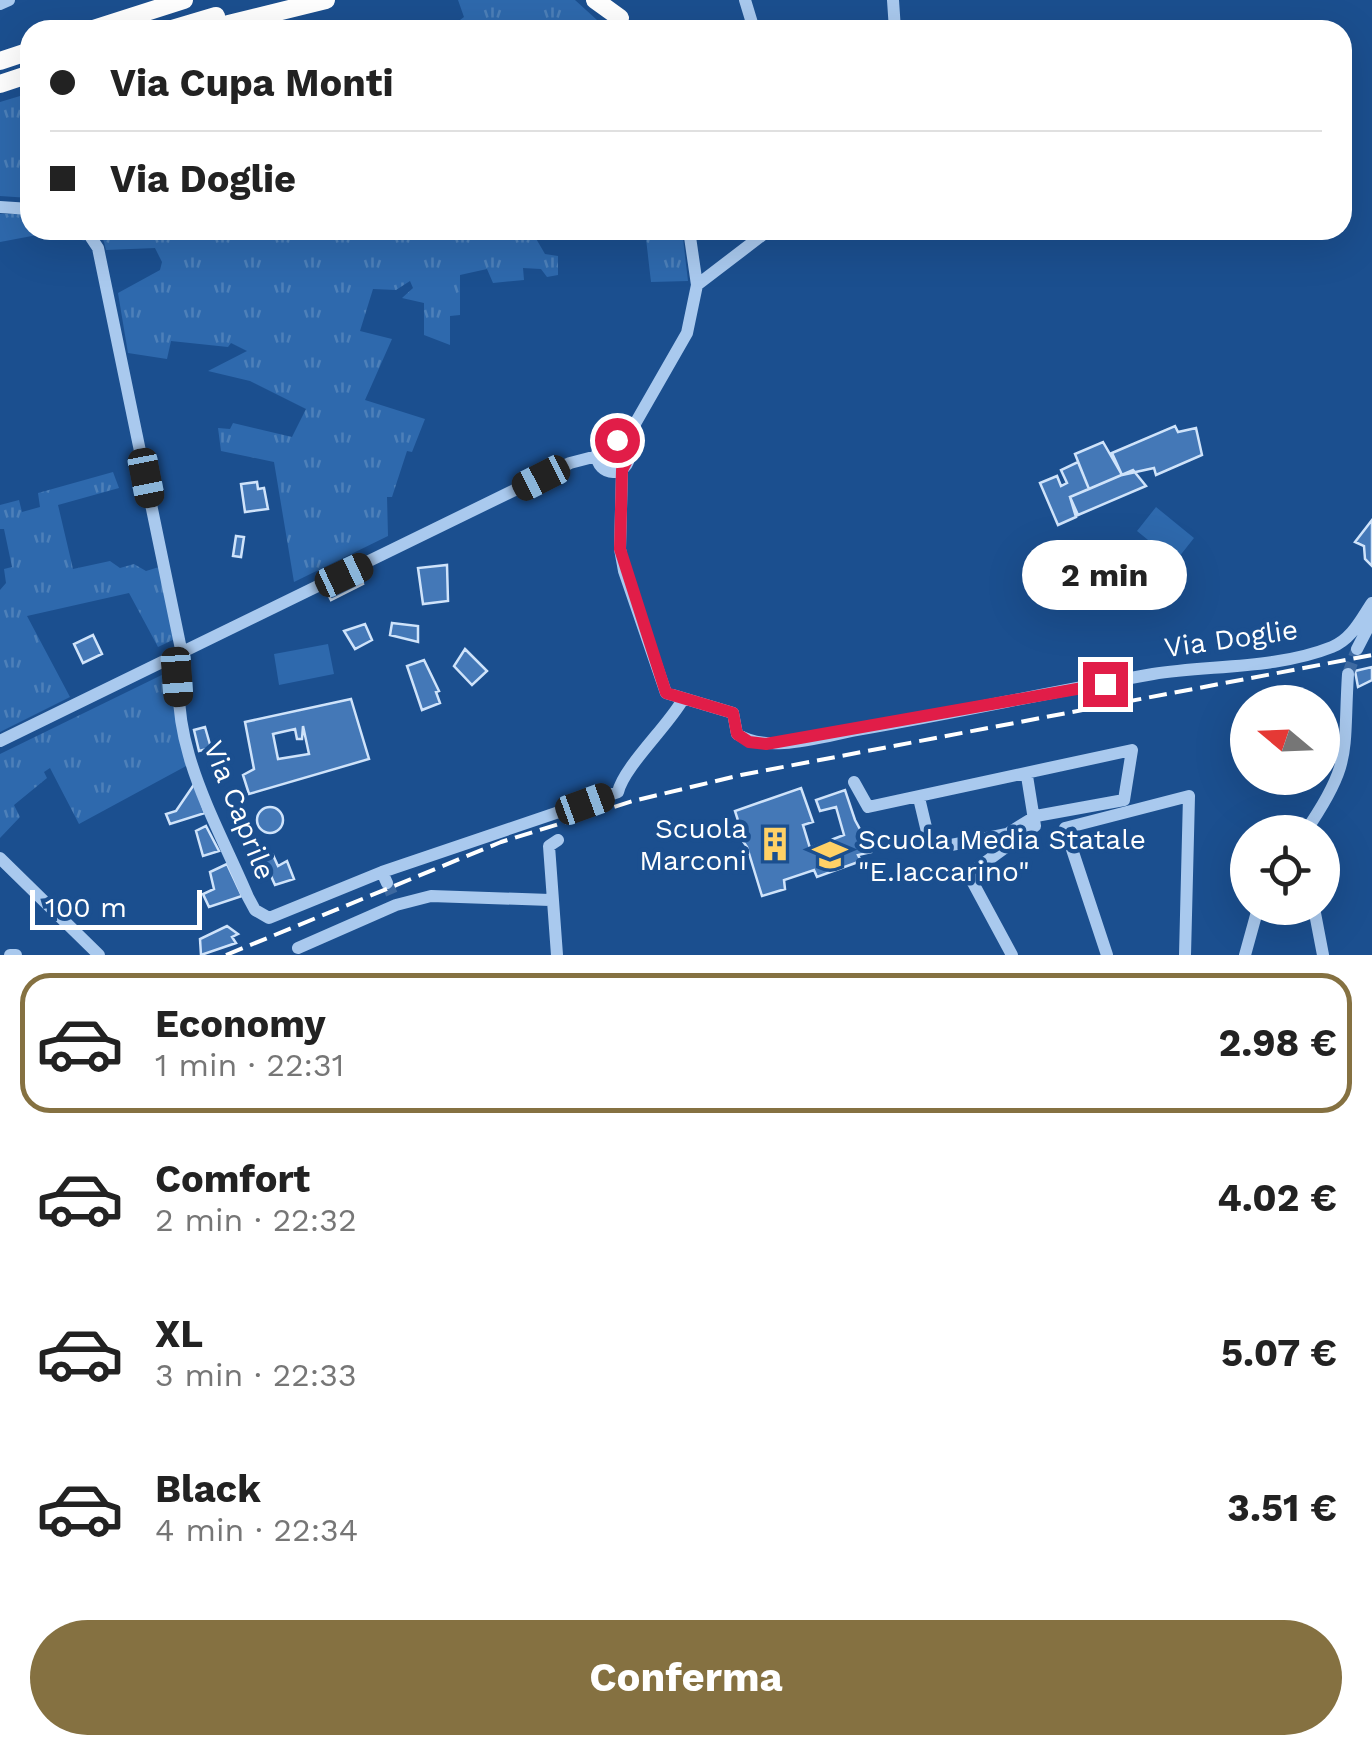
<!DOCTYPE html>
<html lang="it">
<head>
<meta charset="utf-8">
<style>
  :root { --surface:#fff; --page:#f6f6f6; --text:#222; --muted:#767676; --line:#e0e0e0; --accent:#857141 }
  body { margin:0; font-family:"Work Sans",sans-serif; background:var(--page); color:var(--text); height:100vh; display:flex; flex-direction:column; font-size:38px; white-space:nowrap }
  * { box-sizing:border-box; margin:0 }
  p { font-size:32px; color:var(--muted) }
  .icon { flex:none; width:55px; height:55px; fill:none; stroke:currentColor; stroke-width:2; stroke-linecap:round; stroke-linejoin:round }
  .map { position:relative; height:955px; overflow:hidden }
  .sheet { display:flex; flex-direction:column; background:var(--surface); flex:1 }
  .sheet>* { flex:none }
  .hud { position:absolute; left:20px; top:20px; width:1332px; height:220px; border-radius:30px; box-shadow:0 10px 40px #0002; display:grid; align-content:center; height:220px; padding:0 30px; background:var(--surface) }
  .needle { width:65px; rotate:289deg }
  .tools { position:absolute; left:1230px; top:685px; display:grid; gap:20px }
  .tools a { display:grid; place-items:center; width:110px; height:110px; border-radius:50%; background:var(--surface); box-shadow:0 10px 40px #0002; font-size:50px }
  .scale { position:absolute; left:30px; bottom:25px; width:172px; box-sizing:border-box; padding-left:10px; border:5px solid #fff; border-top:0; font-size:28px; line-height:35px; white-space:nowrap; color:#fff; -webkit-text-stroke:8px #1b4f8f; paint-order:stroke }
  .end { position:absolute; width:45px; height:45px; margin:-22px; border:12px solid #e11d48; background:#fff; box-shadow:0 0 0 5px #fff }
  .from { border-radius:50% }
  .bubble { position:absolute; height:70px; border-radius:35px; background:var(--surface); box-shadow:0 10px 40px #0002; font-size:32px; font-weight:700; line-height:70px; text-align:center }
  .car { position:absolute; width:30px; height:60px; margin:-30px -15px; border-radius:12px; box-shadow:0 0 8px 2px #0007; background:linear-gradient(#222 24%,#8ab4d8 0 40%,#222 0 76%,#8ab4d8 0 86%,#222 0) }
  .hud b { display:flex; align-items:center; gap:35px; height:95px; font-size:38px }
  .hud b+b { border-top:2px solid var(--line) }
  .hud i { width:25px; height:25px; background:var(--text) }
  ul { padding:18px 0 0; list-style:none }
  li { display:flex; align-items:center; gap:30px; height:140px; margin:0 20px 15px; padding:0 10px; border:5px solid transparent; border-radius:30px }
  li div { flex:1 }
  li b { display:block; font-size:38px }
  li em { font-style:normal; font-weight:700 }
  li.current { border-color:var(--accent) }
  li>.icon { width:90px; height:90px; stroke-width:1.5 }
  .action { display:flex; gap:20px; margin-top:auto; padding:20px 30px }
  .action a { flex:1; height:115px; border-radius:60px; background:var(--accent); color:#fff; font-size:40px; font-weight:700; line-height:115px; text-align:center }
  .map>svg:first-child { display:block }
</style>
</head>
<body>
<div class="map">
<svg width="1372" height="955" viewBox="0 0 1372 955">
  <defs>
    <pattern id="grass-tufts" width="24" height="20" patternUnits="userSpaceOnUse" patternTransform="scale(2.5)"><rect width="24" height="20" fill="#2e69ad"/><path d="M3 7l-1-3M5 7V3M7 7l1-3M15 17l-1-3M17 17v-4M19 17l1-3" fill="none" stroke="#4d80b9"/></pattern>
  </defs>
  <rect width="100%" height="100%" fill="#1b4f8f"/>
  <!-- grass -->
  <path fill="url(#grass-tufts)" d="M458,0H575L608,30H455L452,26L464,17Z
    M30,93V198L0,196V102Z
    M0,214H30V230H77L85,241L53,232L0,242Z
    M101,230H531L545,254L558,256V275L547,277L541,269L523,268L524,280L493,283L487,269L460,275V315L450,316V345L424,335V303L402,298L413,288L410,281L396,290L373,289L360,331L392,339L365,400L425,419L412,452L407,451L392,497H387L388,536L294,582L274,462L221,451L218,428L230,429L233,423L292,437L306,409L250,381L208,371L247,351L231,343L228,347L171,341L167,359L128,353L118,293L160,270L162,262L155,248L106,250Z
    M645,230H682L688,281L651,282Z
    M113,472L119,488L58,505L73,569L110,561L120,568L134,564L146,571L159,567L177,638L158,647L129,593L27,616L70,697L0,732V590L6,583L4,569L12,567L4,529H0V505L19,500L22,512L40,507L38,493Z
    M172,670L188,765L79,824L50,768L44,772L47,778L14,805L20,817L0,838V754Z"/>
  <!-- pitch -->
  <path fill="#2e69ad" d="M1156,507L1194,538L1175,562L1137,531Z
    M328,644L334,674L279,685L274,654Z"/>
  <!-- building -->
  <path fill="#4478b7" stroke="#cfe3fa" stroke-width="2.5" fill-rule="evenodd" d="M1175,426L1178,432L1196,428L1202,455L1156,475L1154,468L1122,475L1112,453Z
    M1103,442L1122,475L1089,489L1075,454Z
    M1078,462L1089,489L1070,497L1076,517L1058,525L1040,483L1057,476L1061,486L1067,483L1061,470Z
    M1133,470L1146,486L1078,515L1070,497Z
    M257,482L258,489L264,488L268,509L245,512L241,484Z
    M1372,520V566L1365,559L1364,546L1355,542Z
    M236,536L244,537L241,557L233,556Z
    M447,565L448,601L423,604L418,568Z
    M360,577L363,584L331,600L327,592Z
    M392,623L418,626V642L390,635Z
    M365,624L372,640L355,649L344,631Z
    M93,635L102,654L83,663L74,644Z
    M465,649L487,671L472,685L454,666Z
    M424,660L439,691L436,692L440,703L422,710L407,666Z
    M1372,667V680L1358,687L1355,671Z
    M351,699L369,759L249,794L243,775L254,769L245,722ZM303,726L309,754L278,759L273,734L295,729L297,739H302Z
    M205,727L211,748L199,751L194,730Z
    M195,783L205,813L170,824L166,814L176,811Z
    M801,788L813,822L803,825L810,848L844,835L836,807L820,811L816,800L845,790L855,820L861,831L866,830L871,852L858,855L861,861L817,877L814,870L784,880L785,889L762,896L747,847L738,834L742,833L735,811Z
    M257 820a13 13 0 1 1 26 0a13 13 0 1 1-26 0Z
    M206,826L219,851L203,856L196,831Z
    M273,855L278,866L287,861L294,879L275,885L263,858Z
    M227,864L242,896L209,907L203,894L214,889L210,872Z
    M227,926L238,934L232,937L236,943L201,955L200,939Z"/>
  <g fill="none" stroke-linecap="round" stroke-linejoin="round">
    <!-- minor-tunnel -->
    <path stroke="#3d69a0" stroke-width="12" stroke-dasharray="12 6" stroke-linecap="butt" d="M1348,674L1357,649
      M387,883L393,897"/>
    <!-- minor -->
    <path stroke="#a9c9ee" stroke-width="12" d="M745,0L752,23L761,30
      M893,0L895,30
      M0,4L9,0
      M0,207L30,209
      M86,230L98,248L182,654C165,739 216,821 248,897L255,910L269,918L382,872L387,883
      M697,285L769,230
      M597 456a16 16 0 1 1 32 0a16 16 0 1 1-32 0Z
      M624,443L687,333L697,285L689,230
      M622,470L620,549L624,571L666,693L733,713L737,734C769,755 826,735 862,729C959,712 1056,691 1153,674C1211,665 1277,669 1332,647C1352,639 1361,619 1372,603
      M1357,649L1372,620
      M0,741L570,463L597,456
      M854,782L868,807L1132,750L1124,800L1036,816L1007,834L951,845L929,840L919,798
      M1305,832C1353,762 1343,754 1348,674
      M0,858L99,955
      M382,872L618,792C624,767 666,728 682,701
      M1314,908L1323,955
      M298,948L396,905L431,896L550,900
      M10,955H16
      M557,955L549,846L558,840
      M1012,955L972,881L976,869L1035,826L1027,776
      M1107,955L1065,828L1189,796L1185,955
      M1245,955L1258,908"/>
    <!-- highway -->
    <path stroke="#fff" stroke-width="18" d="M595,0L620,18
      M90,30L184,0
      M169,30L216,16
      M204,30L326,0
      M0,61L30,51
      M0,84L30,74"/>
    <!-- rail -->
    <path stroke="#fff" stroke-width="4" stroke-dasharray="18 8" stroke-linecap="butt" d="M226,955L501,842L633,801L741,775L1372,655"/>
  </g>
  <g fill="none" stroke-linecap="round" stroke-linejoin="round">
    <!-- route -->
    <path stroke="#e11d48" stroke-width="12" d="M617,440L630,454L622,470L620,549L666,693L733,713L737,734L749,742L766,744L1105,684"/>
  </g>
  <!-- icons -->
  <defs>
    <g id="building-bare" transform="scale(2.7)"><path d="M-4-6H4V6H1V3H-1V6H-4ZM-2.5-4.3h1.7v1.8h-1.7ZM.8-4.3h1.7v1.8H.8ZM-2.5-1h1.7V.8h-1.7ZM.8-1h1.7V.8H.8Z" fill="#ffd166" stroke="#1b4f8f" stroke-width="2.5" paint-order="stroke"/></g>
    <g id="school-bare" transform="scale(2.7)"><path d="M0-5L7-2L0 1L-7-2ZM-4 1L0 2.5L4 1V4Q0 6-4 4Z" fill="#ffd166" stroke="#1b4f8f" stroke-width="2.5" paint-order="stroke"/></g>
  </defs>
  <g fill-rule="evenodd">
    <use href="#building-bare" x="775" y="844"/>
    <use href="#school-bare" x="830" y="855"/>
  </g>
  <g text-anchor="middle" stroke-width="9" stroke-linejoin="round" paint-order="stroke">
    <!-- street labels -->
    <g font-size="28" fill="#fff" stroke="#1b4f8f">
      <text transform="translate(1231 638) rotate(-8)" y="10">Via Doglie</text>
      <text transform="translate(240 810) rotate(68)" y="10">Via Caprile</text>
    </g>
    <!-- poi labels -->
    <g font-size="28" fill="#fff" stroke="#1b4f8f" text-anchor="end">
      <text x="747" y="838">Scuola<tspan x="747" dy="32">Marconi</tspan></text>
      <text x="858" y="849" text-anchor="start">Scuola Media Statale<tspan x="858" dy="32">"E.Iaccarino"</tspan></text>
    </g>
  </g>
</svg>
<div class="tools">
<a><svg class="needle" viewBox="-14 -14 28 28"><path d="M0-13l5 13h-10z" fill="#e53935"/><path d="M0 13l5-13h-10z" fill="#767676"/></svg></a>
<a><svg class="icon" aria-label="locate" viewBox="0 0 24 24"><circle cx="12" cy="12" r="6"/><path d="M12 2v4M12 18v4M2 12h4M18 12h4"/></svg></a>
</div>
<div class="scale">100 m</div>
<i class="end from" style="left:617px;top:440px"></i>
<i class="end" style="left:1105px;top:684px"></i>
<div class="bubble" style="left:1022px;top:540px;width:165px">2 min</div>
<i class="car" style="left:146px;top:478px;rotate:169deg"></i>
<i class="car" style="left:541px;top:478px;rotate:243deg"></i>
<i class="car" style="left:344px;top:575px;rotate:65deg"></i>
<i class="car" style="left:177px;top:677px;rotate:176deg"></i>
<i class="car" style="left:585px;top:804px;rotate:70deg"></i>
<div class="hud">
<b><i class="from"></i>Via Cupa Monti</b>
<b><i></i>Via Doglie</b>
</div>
</div>
<section class="sheet">
<ul>
<li class="current"><svg class="icon" aria-label="car" viewBox="0 0 24 24"><path d="M5 17H2v-5l4-1 3-4h7l3 4 3 1v5h-3M9 17h6M6 11h13"/><circle cx="7" cy="17" r="2"/><circle cx="17" cy="17" r="2"/></svg><div><b>Economy</b><p>1 min · 22:31</p></div><em>2.98 €</em></li>
<li><svg class="icon" aria-label="car" viewBox="0 0 24 24"><path d="M5 17H2v-5l4-1 3-4h7l3 4 3 1v5h-3M9 17h6M6 11h13"/><circle cx="7" cy="17" r="2"/><circle cx="17" cy="17" r="2"/></svg><div><b>Comfort</b><p>2 min · 22:32</p></div><em>4.02 €</em></li>
<li><svg class="icon" aria-label="car" viewBox="0 0 24 24"><path d="M5 17H2v-5l4-1 3-4h7l3 4 3 1v5h-3M9 17h6M6 11h13"/><circle cx="7" cy="17" r="2"/><circle cx="17" cy="17" r="2"/></svg><div><b>XL</b><p>3 min · 22:33</p></div><em>5.07 €</em></li>
<li><svg class="icon" aria-label="car" viewBox="0 0 24 24"><path d="M5 17H2v-5l4-1 3-4h7l3 4 3 1v5h-3M9 17h6M6 11h13"/><circle cx="7" cy="17" r="2"/><circle cx="17" cy="17" r="2"/></svg><div><b>Black</b><p>4 min · 22:34</p></div><em>3.51 €</em></li>
</ul>
<div class="action"><a>Conferma</a></div>
</section>
</body>
</html>
